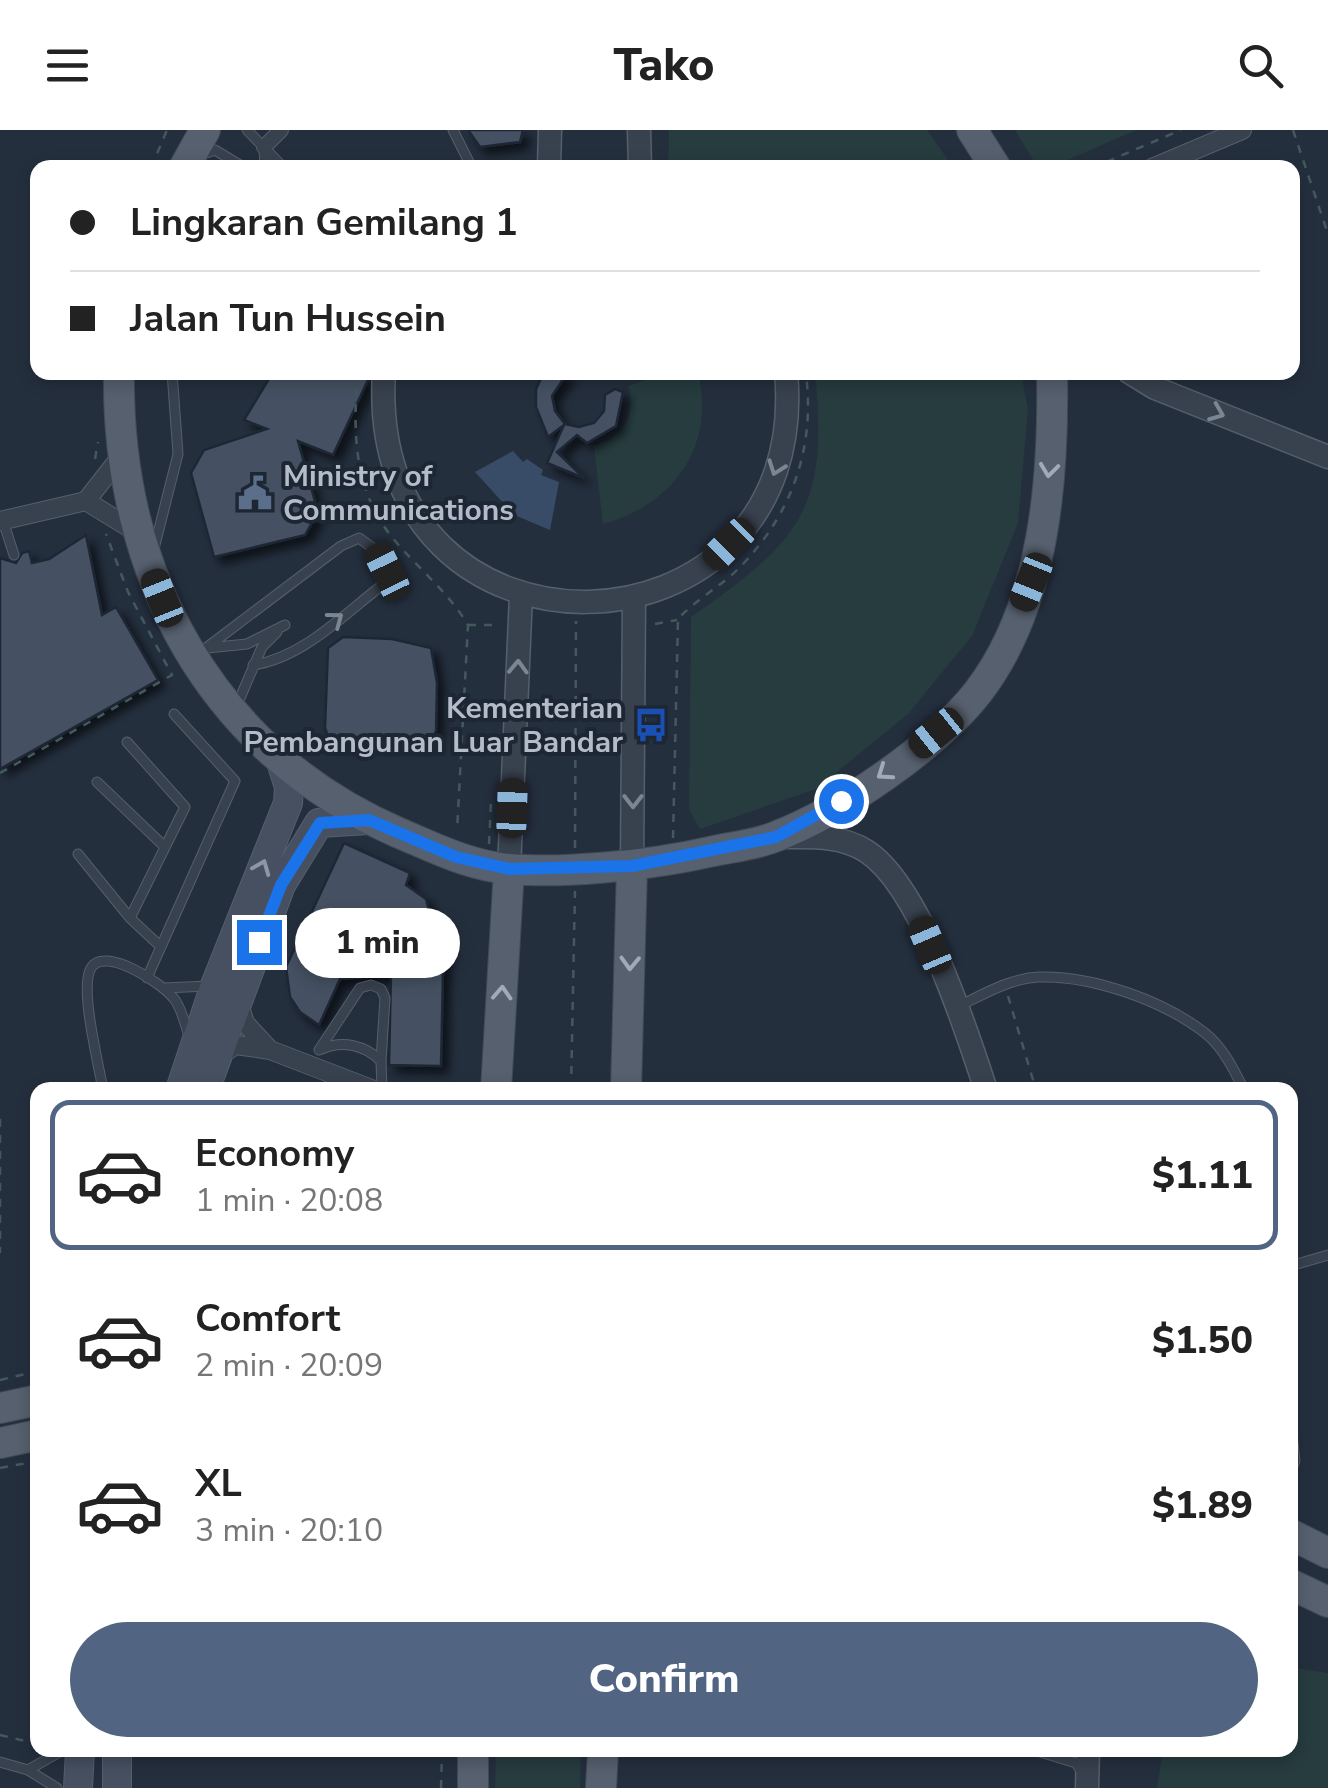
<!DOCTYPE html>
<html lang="en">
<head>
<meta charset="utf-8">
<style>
  :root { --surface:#fff; --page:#f6f6f6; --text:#222; --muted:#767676; --line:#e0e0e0; --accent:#516482 }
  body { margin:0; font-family:"Nunito Sans",sans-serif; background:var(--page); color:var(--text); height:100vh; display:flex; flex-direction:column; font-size:38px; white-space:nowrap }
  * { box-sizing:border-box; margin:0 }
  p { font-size:32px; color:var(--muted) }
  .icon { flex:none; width:55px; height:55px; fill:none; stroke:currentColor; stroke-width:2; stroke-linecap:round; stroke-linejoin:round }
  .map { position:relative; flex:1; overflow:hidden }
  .drawer { position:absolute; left:30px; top:952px; width:1268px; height:675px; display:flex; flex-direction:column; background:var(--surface); border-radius:20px; box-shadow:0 5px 15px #0003 }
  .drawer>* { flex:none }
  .hud { position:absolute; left:30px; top:30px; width:1270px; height:220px; border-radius:20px; box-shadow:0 5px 15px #0003; display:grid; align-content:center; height:220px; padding:0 40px; background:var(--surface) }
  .end { position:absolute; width:45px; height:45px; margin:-22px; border:12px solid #1a73e8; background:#fff; box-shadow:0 0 0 5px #fff }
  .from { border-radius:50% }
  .bubble { position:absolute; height:70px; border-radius:35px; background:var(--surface); box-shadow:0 5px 15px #0003; font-size:32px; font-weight:800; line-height:70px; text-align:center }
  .car { position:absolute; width:30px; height:60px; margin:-30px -15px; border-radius:12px; box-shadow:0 0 8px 2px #0007; background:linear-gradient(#222 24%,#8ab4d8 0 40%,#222 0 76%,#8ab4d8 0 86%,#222 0) }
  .hud b { display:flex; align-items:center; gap:35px; height:95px; font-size:38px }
  .hud b+b { border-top:2px solid var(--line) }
  .hud i { width:25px; height:25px; background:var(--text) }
  ul { padding:18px 0 0; list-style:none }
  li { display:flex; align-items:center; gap:30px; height:150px; margin:0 20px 15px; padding:0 20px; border:5px solid transparent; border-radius:20px }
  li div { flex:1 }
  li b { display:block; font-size:38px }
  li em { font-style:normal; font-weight:800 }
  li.active { border-color:var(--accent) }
  li>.icon { width:90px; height:90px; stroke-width:1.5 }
  .cta { display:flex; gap:20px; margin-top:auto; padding:20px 40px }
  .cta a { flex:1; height:115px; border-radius:60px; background:var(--accent); color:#fff; font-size:40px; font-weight:800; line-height:115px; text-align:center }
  header { display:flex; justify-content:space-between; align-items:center; height:130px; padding:0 40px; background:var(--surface); font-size:45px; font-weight:800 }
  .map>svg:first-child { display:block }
</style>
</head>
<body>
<header><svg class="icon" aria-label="menu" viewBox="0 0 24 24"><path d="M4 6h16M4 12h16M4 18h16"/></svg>Tako<svg class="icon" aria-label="search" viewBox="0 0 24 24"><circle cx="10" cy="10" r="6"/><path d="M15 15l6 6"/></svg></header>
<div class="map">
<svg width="1328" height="1658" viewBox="0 0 1328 1658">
  <defs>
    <filter id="shadow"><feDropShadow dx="7" dy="7" stdDeviation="5" flood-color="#0009"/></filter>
  </defs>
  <rect width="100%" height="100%" fill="#242f3e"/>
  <!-- green -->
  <path fill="#263c3f" d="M669,0H927L953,37H668Z
    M1015,0H1136L1052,37L1038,38Z
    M665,243H698C716,315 674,375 603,394L594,316C622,307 637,287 628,256Z
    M815,243H1021L1028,279L1018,393L972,506L908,584L816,659L700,699L689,680L691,487C800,410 829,381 815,243Z
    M1290,1537L1328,1543V1658H1157L1163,1620H1290Z
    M496,1620H581L580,1658H495Z"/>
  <!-- water -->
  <path fill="#394c67" d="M513,321L523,332L527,329L543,340L541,345L559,352L550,400L503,380L506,376L475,342Z"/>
  <!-- building -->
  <path fill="#455162" stroke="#1f2835" stroke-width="2.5" filter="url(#shadow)" d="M468,0H523L520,12L480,17Z
    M273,242H359L368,250L333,325L298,311L318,382L305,405L214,427L191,343L204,320L267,299L244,290Z
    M544,242H568L552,266L555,281L565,294L579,297L594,293L604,281L605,265L615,259L623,262L616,296L587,313L577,305L557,322L584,348L547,333L564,295L548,307L536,277V259Z
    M86,405L102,485L116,477L158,550L0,639V428L16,433L22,423L29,421L32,433L49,429Z
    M343,507L392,509L431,518L437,553L436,601L430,613H340L329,609L325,598L328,518Z
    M344,713L410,743L406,755L426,769L432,793H444L441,936L389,935L391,845L340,849L319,895L300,882L290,867L286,837Z"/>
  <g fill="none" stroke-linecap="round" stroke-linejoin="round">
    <!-- service casing -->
    <g stroke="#565f6c" stroke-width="11">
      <path id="service" d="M247,0L284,38
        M453,0L472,38
        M264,17L265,38
        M200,25L215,20L245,38
        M3,391L14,425
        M155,415L178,324L172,242
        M206,518L341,416L359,408L377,421L387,441L385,453C345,483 303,528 253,535
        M207,518L247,514L285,495
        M237,575L262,517L277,502
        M127,612L185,677L130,788L161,817
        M97,652L165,717
        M78,724L130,788
        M147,848L235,651L174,584
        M164,858L208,856
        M959,876C984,864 1011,848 1039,847C1092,845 1164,871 1205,903C1223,917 1234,940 1244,960
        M322,919C342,910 365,915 381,931L382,960
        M319,920L360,858L371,855L381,859L385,868L381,931
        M103,960C99,935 79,858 91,838C104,815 164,854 175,870C182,880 185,894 189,906
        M1290,1136L1328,1125
        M1290,1286L1295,1331L1290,1343
        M1034,1620L1076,1633L1083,1644
        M1068,1620H1072
        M0,1632L28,1640L57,1658
        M28,1640L63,1620"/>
    </g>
    <!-- pedestrian casing -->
    <g stroke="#565f6c" stroke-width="16">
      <path id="pedestrian" d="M264,17L281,0"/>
    </g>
    <!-- minor casing -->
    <g stroke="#565f6c" stroke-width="20">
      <path id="minor" d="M1152,38L1242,0
        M86,371L122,325
        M0,391L86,371L138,403
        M238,871L245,893L269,919
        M216,927L236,915L270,920L374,960"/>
    </g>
    <!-- tertiary casing -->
    <g stroke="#565f6c" stroke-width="25">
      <path id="tertiary" d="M639,0L640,38
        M549,38L550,0
        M384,242C363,555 814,542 786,242
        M1129,242L1155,258L1328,327
        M784,707C812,707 841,705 866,721C920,755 966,899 986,960
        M632,736L634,469
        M509,739L521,465
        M1087,1658L1088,1620"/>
    </g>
    <!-- secondary casing -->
    <g stroke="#565f6c" stroke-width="30">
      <path id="secondary" d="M180,960L215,855L288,673L289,657L281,632
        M205,960L281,755L319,693L369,690
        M78,1658L80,1620
        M117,1658V1620"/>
    </g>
    <!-- primary casing -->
    <g stroke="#414a57" stroke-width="32">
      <path id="primary" d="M972,0L996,38
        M184,38L205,0
        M119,242C116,443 210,621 399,703C430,716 460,731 494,737C551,746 652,735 709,722C731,717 757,715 777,706C841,681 935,617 978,562C1045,475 1054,348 1052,242
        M496,960L509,739
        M626,960L632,736
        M0,1278L38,1270
        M0,1313L38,1305
        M1290,1404L1328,1423
        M1290,1454L1328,1472
        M473,1658V1620
        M601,1658L603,1620"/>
    </g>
    <!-- path -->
    <path stroke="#44595c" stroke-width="2.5" stroke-dasharray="8 8" stroke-linecap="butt" d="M1293,0L1328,104
      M151,38L167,0
      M1092,38L1181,0
      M357,242C354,302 352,356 391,406C416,437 447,460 468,495L457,701
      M95,329L98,312
      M655,494L677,490
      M468,495H500
      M0,643L172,545L128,462L106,404
      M673,708L678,489C697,468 724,455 743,434C793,381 815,317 806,244
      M489,714L491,672
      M575,718L576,491
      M1008,866L1036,960
      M571,960L575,761
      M0,989V1123
      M0,1250L38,1241
      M0,1338L38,1331
      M0,1605L33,1613L38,1609
      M441,1658L442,1620"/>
    <!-- service -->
    <use href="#service" stroke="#38414e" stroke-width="9"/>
    <!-- pedestrian -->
    <use href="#pedestrian" stroke="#38414e" stroke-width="14"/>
    <!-- minor -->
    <use href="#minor" stroke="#38414e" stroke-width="18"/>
    <!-- tertiary -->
    <use href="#tertiary" stroke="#38414e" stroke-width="22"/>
    <!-- secondary -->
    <use href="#secondary" stroke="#465061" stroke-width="28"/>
    <!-- primary -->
    <use href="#primary" stroke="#56606e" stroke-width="30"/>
  </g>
  <!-- one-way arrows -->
  <defs><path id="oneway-chevron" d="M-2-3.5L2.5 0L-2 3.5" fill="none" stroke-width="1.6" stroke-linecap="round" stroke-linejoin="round" transform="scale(2.5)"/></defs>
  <g stroke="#7c8592">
    <use href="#oneway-chevron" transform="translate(1217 283) rotate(22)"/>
    <use href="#oneway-chevron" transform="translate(776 338) rotate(110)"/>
    <use href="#oneway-chevron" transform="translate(336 489) rotate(-37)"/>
    <use href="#oneway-chevron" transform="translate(518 537) rotate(-88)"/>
    <use href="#oneway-chevron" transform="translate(633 671) rotate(90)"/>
  </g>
  <g stroke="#a1aab7">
    <use href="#oneway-chevron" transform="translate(1049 340) rotate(97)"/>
    <use href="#oneway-chevron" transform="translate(884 643) rotate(145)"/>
    <use href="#oneway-chevron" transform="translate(630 833) rotate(92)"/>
    <use href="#oneway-chevron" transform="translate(502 863) rotate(-87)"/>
  </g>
  <use stroke="#8e96a5" href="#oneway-chevron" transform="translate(262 737) rotate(-68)"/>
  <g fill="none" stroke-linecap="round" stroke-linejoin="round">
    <!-- route -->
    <path stroke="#1a73e8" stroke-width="12" d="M259,812L281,755L320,693L369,690L456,727L509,739L632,736L776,707L841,671"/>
  </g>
  <!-- icons -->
  <defs>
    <g id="civic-bare" transform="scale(2.7)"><path d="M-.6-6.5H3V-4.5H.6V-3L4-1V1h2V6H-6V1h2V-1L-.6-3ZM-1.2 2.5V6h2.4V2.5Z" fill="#5c6f8a" stroke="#1d2633" stroke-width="2.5" paint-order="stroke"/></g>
    <g id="bus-bare" transform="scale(2.7)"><path d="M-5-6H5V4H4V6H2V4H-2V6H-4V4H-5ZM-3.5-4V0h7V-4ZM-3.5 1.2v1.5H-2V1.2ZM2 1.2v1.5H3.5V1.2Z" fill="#1a4fb4" stroke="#1d2633" stroke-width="2.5" paint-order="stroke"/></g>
  </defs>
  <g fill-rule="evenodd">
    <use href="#civic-bare" x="255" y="363"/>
    <use href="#bus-bare" x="651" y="595"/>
  </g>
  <g text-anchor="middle" stroke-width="8" stroke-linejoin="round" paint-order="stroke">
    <!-- poi labels -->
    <g font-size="30" font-weight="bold" fill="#b4bcc9" stroke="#1d2633" text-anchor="start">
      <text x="283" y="356">Ministry of<tspan x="283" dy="34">Communications</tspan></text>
      <text x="623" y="588" text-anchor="end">Kementerian<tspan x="623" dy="34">Pembangunan Luar Bandar</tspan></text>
    </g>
  </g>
</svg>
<i class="end from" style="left:841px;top:671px"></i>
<i class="end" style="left:259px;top:812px"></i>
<div class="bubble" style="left:295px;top:778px;width:165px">1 min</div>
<i class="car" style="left:729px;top:414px;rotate:225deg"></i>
<i class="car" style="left:387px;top:441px;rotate:334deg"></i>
<i class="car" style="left:1031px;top:452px;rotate:202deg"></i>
<i class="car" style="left:162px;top:468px;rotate:338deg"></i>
<i class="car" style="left:936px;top:603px;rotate:231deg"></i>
<i class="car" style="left:512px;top:678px;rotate:2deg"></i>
<i class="car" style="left:930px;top:815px;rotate:337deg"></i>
<div class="hud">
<b><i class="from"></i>Lingkaran Gemilang 1</b>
<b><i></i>Jalan Tun Hussein</b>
</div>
<section class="drawer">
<ul>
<li class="active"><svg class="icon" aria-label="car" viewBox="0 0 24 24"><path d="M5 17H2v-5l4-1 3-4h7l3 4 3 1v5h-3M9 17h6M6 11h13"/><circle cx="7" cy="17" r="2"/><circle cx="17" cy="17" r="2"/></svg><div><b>Economy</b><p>1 min · 20:08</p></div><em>$1.11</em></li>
<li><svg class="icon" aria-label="car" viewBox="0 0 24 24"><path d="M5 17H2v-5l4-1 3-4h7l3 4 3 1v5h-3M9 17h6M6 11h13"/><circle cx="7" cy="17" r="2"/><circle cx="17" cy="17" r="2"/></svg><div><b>Comfort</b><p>2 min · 20:09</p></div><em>$1.50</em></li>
<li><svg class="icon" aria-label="car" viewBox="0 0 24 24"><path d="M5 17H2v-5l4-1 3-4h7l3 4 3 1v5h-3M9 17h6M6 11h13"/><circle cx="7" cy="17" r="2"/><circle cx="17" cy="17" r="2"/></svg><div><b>XL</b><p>3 min · 20:10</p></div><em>$1.89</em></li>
</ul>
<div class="cta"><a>Confirm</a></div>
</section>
</div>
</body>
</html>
